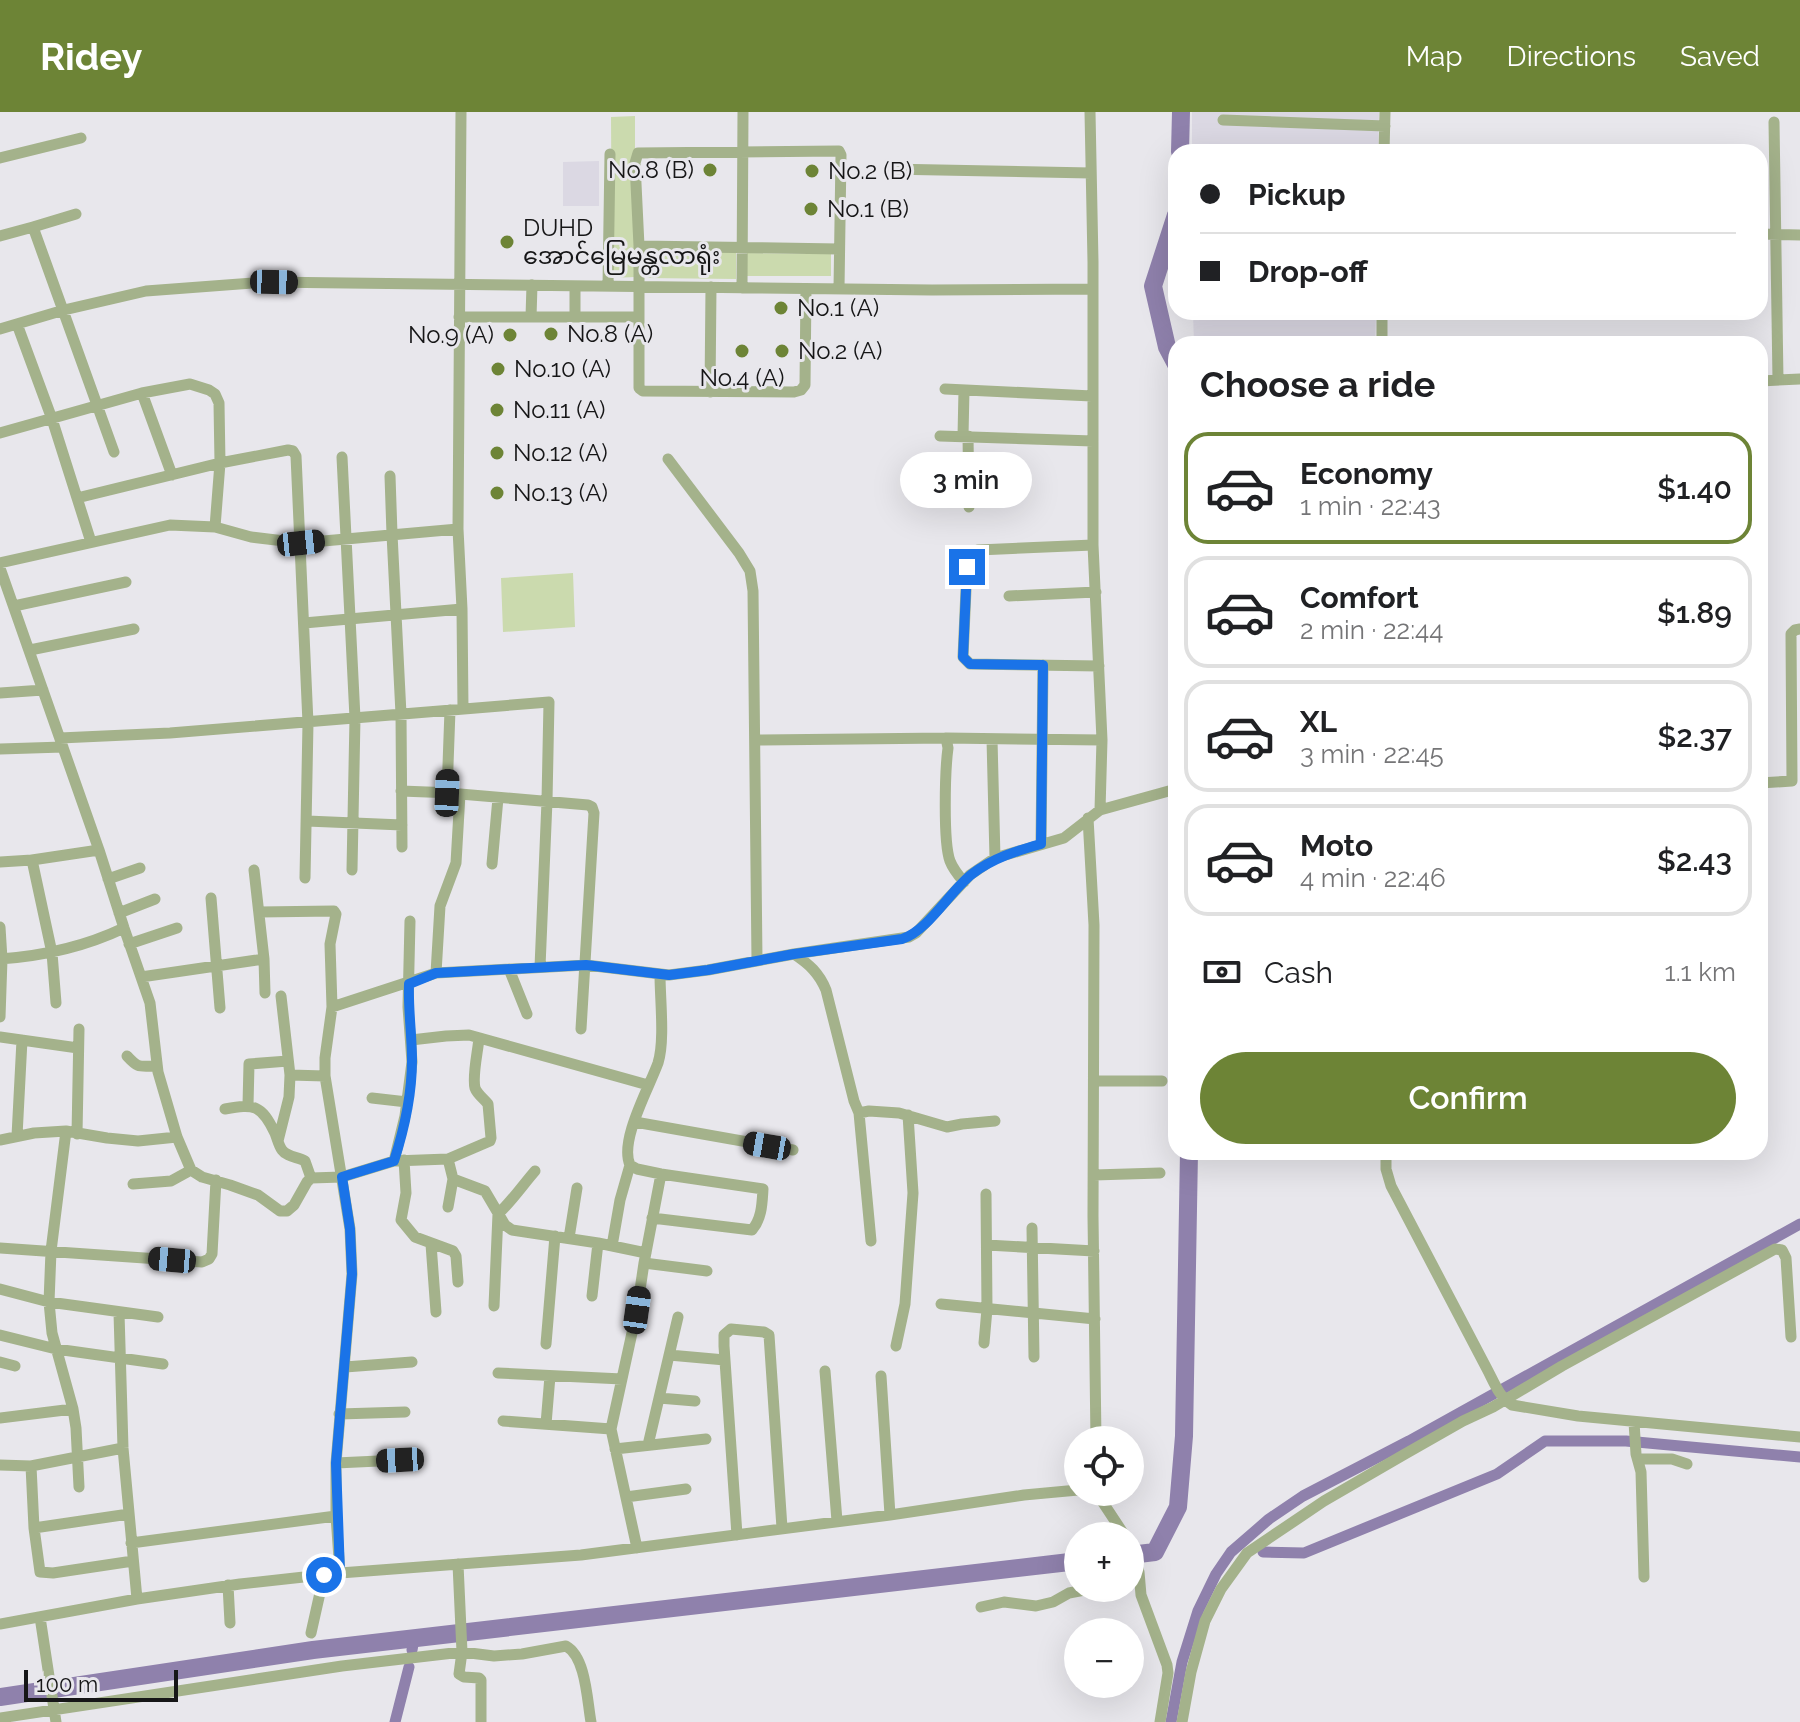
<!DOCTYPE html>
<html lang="en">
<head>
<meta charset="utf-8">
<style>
  :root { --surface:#fff; --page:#f6f6f6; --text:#202124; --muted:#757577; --line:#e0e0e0; --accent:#6d8436 }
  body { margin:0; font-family:Raleway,"Noto Sans Myanmar",sans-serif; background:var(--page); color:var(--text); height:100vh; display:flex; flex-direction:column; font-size:30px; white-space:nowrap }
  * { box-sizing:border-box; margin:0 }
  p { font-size:26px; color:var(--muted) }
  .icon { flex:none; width:44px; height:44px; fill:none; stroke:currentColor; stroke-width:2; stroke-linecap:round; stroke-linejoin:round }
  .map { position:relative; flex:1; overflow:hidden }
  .drawer { position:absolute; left:1168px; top:224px; width:600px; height:824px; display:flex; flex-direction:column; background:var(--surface); border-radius:24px; box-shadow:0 8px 32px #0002 }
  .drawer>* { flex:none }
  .banner { position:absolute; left:1168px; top:32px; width:600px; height:176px; border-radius:24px; box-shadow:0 8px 32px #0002; display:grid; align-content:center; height:176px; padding:0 32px; background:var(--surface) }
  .tools { position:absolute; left:1064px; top:1314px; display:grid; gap:16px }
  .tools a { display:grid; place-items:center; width:80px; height:80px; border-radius:50%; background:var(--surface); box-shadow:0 8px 32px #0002; font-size:40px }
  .scale { position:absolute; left:24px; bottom:20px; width:154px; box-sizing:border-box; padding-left:8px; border:4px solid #161617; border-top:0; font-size:22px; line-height:28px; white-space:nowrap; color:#161617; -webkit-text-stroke:6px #e8e7ec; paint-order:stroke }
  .end { position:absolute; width:36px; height:36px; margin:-18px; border:10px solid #1a73e8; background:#fff; box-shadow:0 0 0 4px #fff }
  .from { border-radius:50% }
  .bubble { position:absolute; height:56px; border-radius:28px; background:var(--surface); box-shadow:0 8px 32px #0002; font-size:26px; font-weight:600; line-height:56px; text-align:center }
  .car { position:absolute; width:24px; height:48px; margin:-24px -12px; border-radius:10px; box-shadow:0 0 6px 2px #0007; background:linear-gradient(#222 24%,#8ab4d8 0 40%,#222 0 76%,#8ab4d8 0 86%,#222 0) }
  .banner b { display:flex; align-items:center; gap:28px; height:76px; font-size:30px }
  .banner b+b { border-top:2px solid var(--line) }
  .banner i { width:20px; height:20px; background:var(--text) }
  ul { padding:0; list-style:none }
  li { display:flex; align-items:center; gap:24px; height:112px; margin:0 16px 12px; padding:0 16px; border:4px solid var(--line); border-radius:24px }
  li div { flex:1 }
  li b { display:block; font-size:30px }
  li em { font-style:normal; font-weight:600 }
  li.active { border-color:var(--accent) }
  li>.icon { width:72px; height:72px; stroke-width:1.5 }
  h2 { padding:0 32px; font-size:36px; line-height:96px }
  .pay { display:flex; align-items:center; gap:20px; height:88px; padding:0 32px; font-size:30px }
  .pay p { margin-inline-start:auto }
  .cta { display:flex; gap:16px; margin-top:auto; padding:16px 32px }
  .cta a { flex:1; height:92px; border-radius:48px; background:var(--accent); color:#fff; font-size:32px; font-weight:600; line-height:92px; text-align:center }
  header { display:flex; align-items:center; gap:48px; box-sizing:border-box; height:112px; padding:0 40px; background:var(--accent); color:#fff }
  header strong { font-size:38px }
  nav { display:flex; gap:44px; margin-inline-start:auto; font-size:28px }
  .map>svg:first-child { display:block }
</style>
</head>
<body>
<header>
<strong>Ridey</strong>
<nav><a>Map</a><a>Directions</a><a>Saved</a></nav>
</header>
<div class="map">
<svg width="1800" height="1610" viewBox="0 0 1800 1610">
  <rect width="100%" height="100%" fill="#e8e7ec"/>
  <!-- built -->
  <path fill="#dbd8e3" d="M1192,0H1379L1378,40H1192Z
    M599,49V94H563V50Z
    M1193,200H1376L1375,232H1194Z"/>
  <!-- green -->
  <path fill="#cbdaae" d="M635,4V165L612,166L611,5Z
    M646,139L736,140V167L646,166Z
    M747,141L831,142V164H747Z
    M573,461L575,515L503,520L501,466Z"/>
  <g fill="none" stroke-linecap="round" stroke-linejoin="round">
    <!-- canal -->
    <path stroke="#8f81ac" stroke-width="11" d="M1263,1440L1304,1441L1497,1362L1545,1329H1626L1800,1345
      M412,1538L414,1527
      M395,1610L409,1555
      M1171,1610L1182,1550L1198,1499L1216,1462L1231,1440L1269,1407L1303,1384L1409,1329L1800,1112"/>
    <!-- river -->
    <path stroke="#8f81ac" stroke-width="18" d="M1180,40L1181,0
      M1176,103L1153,174L1167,235L1176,252
      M1130,1443L1155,1440L1178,1395L1184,1324L1189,1040
      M0,1585L313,1538L1078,1449"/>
    <!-- street -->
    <path stroke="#a4b28b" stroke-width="11" d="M461,0L458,417L462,497L463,597
      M1090,0L1093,150V433L1102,628L1100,698
      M1223,8L1385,14
      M1774,10L1778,268
      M1384,39L1688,38H1696L1700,40
      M1384,40L1385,0
      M0,46L81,26
      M888,57L1091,61
      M33,115L76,102
      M1760,122L1800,123
      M0,124L33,115L114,340
      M639,134L839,137
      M608,174L610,42
      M742,176L743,0
      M806,177L805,273L801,278L794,280L643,279L639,276V134L635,51L638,41L839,39L841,43L839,177
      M459,205H639
      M531,205L532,173
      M575,205V174
      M17,212L52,307L91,430
      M0,217L64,198L146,179L265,170L932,178L1092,177
      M1382,232V200
      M1760,269L1800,267
      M945,277L1092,284
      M710,280L711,175
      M142,281L172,363
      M0,321L142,281L190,272L209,278L215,282L219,291L220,351L215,415
      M940,324L1093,329
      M963,324L964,278
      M968,324L969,395
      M342,345L355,606L352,758
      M668,347L739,441L750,459L753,479L757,848
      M390,364L392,422L401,602L402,735
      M77,386L220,351L288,338L293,339L296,344L308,611L305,766
      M1093,433L978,438L973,442L967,455L963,545L970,552L1099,554
      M0,451L170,413L215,415L251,425L301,431L458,417
      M0,456L99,738L124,816L150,891L158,960L177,1025L191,1058L202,1065L230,1073L258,1083L280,1099H287L294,1093L307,1070L311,1066L342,1065L394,1049L405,1004L412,950L408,895L410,809
      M1009,484L1096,480
      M14,494L126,470
      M304,511L462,497
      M30,538L134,517
      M0,581L43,578
      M60,626L170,621L549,590L547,689L540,855
      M992,627L995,746
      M756,628L946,626
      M0,637L63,635
      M1760,671L1792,669L1791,522L1795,518L1800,517
      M401,679L453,681
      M447,681L450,598
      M1088,706L1094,813L1093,1104L1096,1328
      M307,709L402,713
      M1041,732L1043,553
      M32,748L52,841L56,891
      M0,750L32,748L99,738
      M492,752L498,686
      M254,758L264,847L265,881
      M108,767L140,756
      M964,770C958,763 953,757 950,749C943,730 945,658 948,636L946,626L1102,628
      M211,786L220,896
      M259,800L334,799L336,802L330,832L332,895L325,946V964L350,1117L352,1162L336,1351V1404L340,1461
      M119,801L155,787
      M0,815L2,847L0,905
      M129,832L177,816
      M794,842L909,825L916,821L970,763L995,746L1064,726L1100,698L1176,677
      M0,847C43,844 84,835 124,816
      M509,857L527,902
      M436,861L440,794L456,751L460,682L588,693L592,695L594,701L581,917
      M141,865L264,847
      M332,895L436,861L586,853L669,863L708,858L794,842C809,852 819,861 826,878L854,989L859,1001L871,1129
      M0,925L78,936
      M411,928L446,924L469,923L648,973
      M127,944C139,957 139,954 157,954
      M290,963L325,964
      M1095,969H1162
      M372,986L407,990
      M248,993L249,952L288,949
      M225,997C254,992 261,992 275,1021C277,1026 279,1034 282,1038C287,1045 298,1045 305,1049L311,1066
      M859,1001L869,999L899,1001L947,1015L962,1012L995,1009
      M635,1010L793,1038
      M66,1019L51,1139L49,1190L52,1221L73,1297L76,1316L79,1375
      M77,1022L79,917
      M17,1024L22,928
      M0,1028L34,1021L66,1019L107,1026L138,1029L177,1025
      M278,1029L289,985L290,963L281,884
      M1386,1040V1057L1391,1074L1487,1257C1494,1270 1499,1285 1512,1293L1578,1304L1800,1325
      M404,1048L406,1081L401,1108L415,1125L453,1139L456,1144L458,1170
      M394,1049L448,1047L490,1029L491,1026L488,992C484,987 477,982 475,976C472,964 478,939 479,926
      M1094,1063L1160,1061
      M453,1067L485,1079L505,1113L512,1118L598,1131L646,1141
      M133,1072L171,1069L191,1058
      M448,1095L453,1067L448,1047
      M652,1106L752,1118C762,1106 762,1092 763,1077L661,1062L637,1057L630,1053C619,1029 649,976 658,951C665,929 660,887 660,863
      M1032,1116L1034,1245
      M569,1126L577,1076
      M431,1132L436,1200
      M987,1133L1094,1139
      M612,1134L620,1088L630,1053
      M0,1136L202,1150L209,1147L212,1142L216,1068
      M644,1151L707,1159
      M0,1177L49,1190L158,1205
      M592,1184L598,1131
      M941,1192L1095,1207
      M494,1194L498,1102C512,1089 522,1074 535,1059
      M119,1201L123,1336L137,1487
      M0,1223L56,1237L163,1252
      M984,1231L987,1197L986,1082
      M546,1232L555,1124
      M896,1234L905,1192L913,1081L908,1003
      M669,1243L725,1248
      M0,1250L15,1254
      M345,1255L412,1250
      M825,1259L837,1409
      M498,1261L622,1267
      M881,1264L890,1403
      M659,1286L695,1289
      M339,1302L405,1300
      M0,1306L73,1297
      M503,1309L611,1317
      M1634,1310L1636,1342L1641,1360L1644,1465
      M546,1312L550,1264
      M648,1333L678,1205
      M615,1337L706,1327
      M1638,1347H1672L1687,1352
      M336,1351L400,1348
      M0,1353L31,1354L123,1336
      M31,1354L34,1416L40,1460L53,1461L133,1449
      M1096,1380L1125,1424
      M626,1385L686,1377
      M34,1416L129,1402
      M737,1423L724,1234V1223L731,1217L764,1220L769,1223L782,1416
      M131,1431L336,1404
      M1130,1434L1139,1460L1141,1483L1167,1553L1168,1561L1160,1610
      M637,1436L611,1317L637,1198L644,1151L661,1062
      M458,1452L462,1540L459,1562L464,1565L479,1566L481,1568V1610
      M228,1473L230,1511
      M981,1495L1004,1490L1036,1494L1053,1490L1069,1481L1095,1476
      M40,1505L56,1610
      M0,1512L137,1487L240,1472L340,1461L581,1443L890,1403L1024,1383L1078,1378
      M311,1521L324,1463
      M0,1606L342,1554L462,1540L494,1544L522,1542L566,1534C586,1545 587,1588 591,1610
      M1182,1610L1191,1560L1205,1509L1221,1477L1247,1441L1324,1389L1405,1342L1463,1309L1493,1295L1562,1254L1775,1137L1782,1138L1786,1146L1791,1225"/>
  </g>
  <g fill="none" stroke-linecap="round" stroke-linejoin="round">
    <!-- route -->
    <path stroke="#1a73e8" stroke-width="10" d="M324,1463L340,1461L336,1351L352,1162L350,1117L342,1065L394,1049C404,1018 412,981 412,948C412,923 408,897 409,872L436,861L586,853L669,863L708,858L794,842L902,827C928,819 950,779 972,762C993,746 1016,739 1041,732L1043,553L970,552L963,545L967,455"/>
  </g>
  <!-- markers -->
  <g fill="#6d8436" stroke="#e8e7ec" stroke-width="3">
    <circle cx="710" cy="58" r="8"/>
    <circle cx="812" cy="59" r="8"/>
    <circle cx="811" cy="97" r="8"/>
    <circle cx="507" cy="130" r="8"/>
    <circle cx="781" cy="196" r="8"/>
    <circle cx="551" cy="222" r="8"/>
    <circle cx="510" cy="223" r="8"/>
    <circle cx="742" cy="239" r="8"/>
    <circle cx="782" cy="239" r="8"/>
    <circle cx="498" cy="257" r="8"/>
    <circle cx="497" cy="298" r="8"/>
    <circle cx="497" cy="341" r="8"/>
    <circle cx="497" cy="381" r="8"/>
  </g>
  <g text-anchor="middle" stroke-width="6" stroke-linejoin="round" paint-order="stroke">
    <!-- poi labels -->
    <g font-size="24" fill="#161617" stroke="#e8e7ec" text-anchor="start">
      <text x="694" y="66" text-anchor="end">No.8 (B)</text>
      <text x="828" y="67">No.2 (B)</text>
      <text x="827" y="105">No.1 (B)</text>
      <text x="523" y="124">DUHD<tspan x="523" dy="28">အောင်မြေမန္တလာရုံး</tspan></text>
      <text x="797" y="204">No.1 (A)</text>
      <text x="567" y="230">No.8 (A)</text>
      <text x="494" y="231" text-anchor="end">No.9 (A)</text>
      <text x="798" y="247">No.2 (A)</text>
      <text x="514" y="265">No.10 (A)</text>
      <text x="742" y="274" text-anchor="middle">No.4 (A)</text>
      <text x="513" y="306">No.11 (A)</text>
      <text x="513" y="349">No.12 (A)</text>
      <text x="513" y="389">No.13 (A)</text>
    </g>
  </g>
</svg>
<div class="tools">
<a><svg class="icon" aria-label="locate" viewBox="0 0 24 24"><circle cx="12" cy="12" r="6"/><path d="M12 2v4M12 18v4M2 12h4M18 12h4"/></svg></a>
<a>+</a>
<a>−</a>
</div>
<div class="scale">100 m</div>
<i class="end from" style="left:324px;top:1463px"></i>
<i class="end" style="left:967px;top:455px"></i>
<div class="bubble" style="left:900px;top:340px;width:132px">3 min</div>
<i class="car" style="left:274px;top:170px;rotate:91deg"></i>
<i class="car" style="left:301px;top:431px;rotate:84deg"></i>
<i class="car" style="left:447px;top:681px;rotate:2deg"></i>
<i class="car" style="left:767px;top:1034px;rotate:280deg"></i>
<i class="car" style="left:172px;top:1148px;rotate:275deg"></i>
<i class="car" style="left:637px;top:1198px;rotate:8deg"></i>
<i class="car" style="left:400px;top:1348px;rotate:267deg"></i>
<div class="banner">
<b><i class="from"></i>Pickup</b>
<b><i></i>Drop-off</b>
</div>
<section class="drawer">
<h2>Choose a ride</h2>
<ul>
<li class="active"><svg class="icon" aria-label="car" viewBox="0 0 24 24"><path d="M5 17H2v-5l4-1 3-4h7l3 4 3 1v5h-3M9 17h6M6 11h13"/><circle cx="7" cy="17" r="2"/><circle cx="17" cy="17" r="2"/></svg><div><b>Economy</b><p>1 min · 22:43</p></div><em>$1.40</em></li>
<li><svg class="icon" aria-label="car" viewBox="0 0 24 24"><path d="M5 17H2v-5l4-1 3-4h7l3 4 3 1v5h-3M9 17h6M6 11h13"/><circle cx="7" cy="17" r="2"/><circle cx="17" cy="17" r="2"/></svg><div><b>Comfort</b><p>2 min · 22:44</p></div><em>$1.89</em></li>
<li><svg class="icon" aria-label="car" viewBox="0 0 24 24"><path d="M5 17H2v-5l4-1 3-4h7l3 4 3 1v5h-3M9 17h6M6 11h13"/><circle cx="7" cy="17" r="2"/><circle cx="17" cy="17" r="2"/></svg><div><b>XL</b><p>3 min · 22:45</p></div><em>$2.37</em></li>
<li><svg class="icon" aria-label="car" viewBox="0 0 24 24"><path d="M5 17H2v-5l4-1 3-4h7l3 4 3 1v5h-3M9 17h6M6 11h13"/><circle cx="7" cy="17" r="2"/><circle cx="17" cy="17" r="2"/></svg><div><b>Moto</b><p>4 min · 22:46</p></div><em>$2.43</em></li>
</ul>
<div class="pay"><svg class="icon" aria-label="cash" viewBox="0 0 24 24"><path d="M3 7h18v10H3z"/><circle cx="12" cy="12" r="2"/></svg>Cash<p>1.1 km</p></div>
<div class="cta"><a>Confirm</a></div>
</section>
</div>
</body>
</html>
